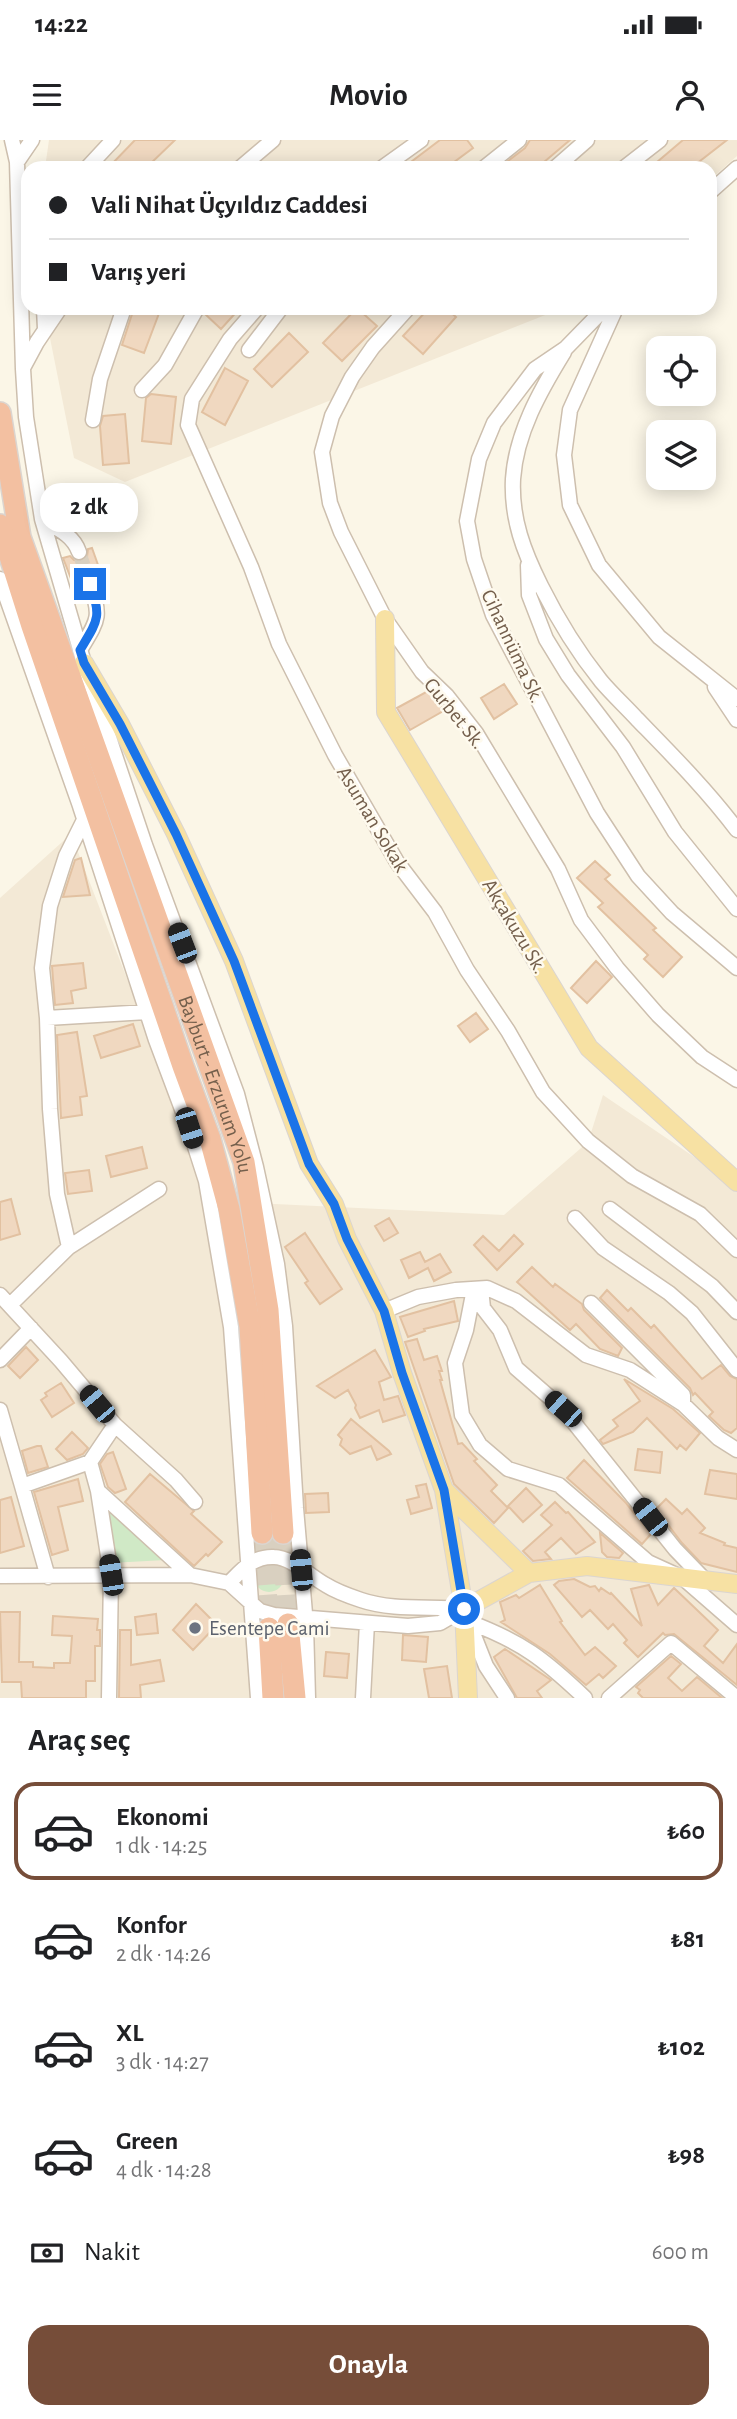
<!DOCTYPE html>
<html lang="tr">
<head>
<meta charset="utf-8">
<style>
  :root { --surface:#fff; --page:#f2f2f2; --text:#202124; --muted:#757577; --line:#e0e0e0; --accent:#764d39 }
  body { margin:0; font-family:"Alegreya Sans",sans-serif; background:var(--page); color:var(--text); height:100vh; display:flex; flex-direction:column; font-size:26px; white-space:nowrap }
  * { box-sizing:border-box; margin:0 }
  p { font-size:23px; color:var(--muted) }
  .icon { flex:none; width:38px; height:38px; fill:none; stroke:currentColor; stroke-width:2; stroke-linecap:round; stroke-linejoin:round }
  .map { position:relative; height:1558px; overflow:hidden }
  .side { display:flex; flex-direction:column; background:var(--surface); flex:1 }
  .side>* { flex:none }
  .guide { position:absolute; left:21px; top:21px; width:696px; height:154px; border-radius:21px; box-shadow:0 4px 18px #0003; display:grid; align-content:center; height:154px; padding:0 28px; background:var(--surface) }
  .buttons { position:absolute; left:646px; top:196px; display:grid; gap:14px }
  .buttons a { display:grid; place-items:center; width:70px; height:70px; border-radius:14px; background:var(--surface); box-shadow:0 4px 18px #0003; font-size:35px }
  .end { position:absolute; width:32px; height:32px; margin:-16px; border:9px solid #1a73e8; background:#fff; box-shadow:0 0 0 4px #fff }
  .from { border-radius:50% }
  .bubble { position:absolute; height:49px; border-radius:21px; background:var(--surface); box-shadow:0 4px 18px #0003; font-size:23px; font-weight:600; line-height:49px; text-align:center }
  .car { position:absolute; width:21px; height:42px; margin:-21px -10px; border-radius:9px; box-shadow:0 0 5px 2px #0007; background:linear-gradient(#222 24%,#8ab4d8 0 40%,#222 0 76%,#8ab4d8 0 86%,#222 0) }
  .guide b { display:flex; align-items:center; gap:24px; height:66px; font-size:26px }
  .guide b+b { border-top:2px solid var(--line) }
  .guide i { width:18px; height:18px; background:var(--text) }
  ul { padding:0; list-style:none }
  li { display:flex; align-items:center; gap:21px; height:98px; margin:0 14px 10px; padding:0 14px; border:4px solid transparent; border-radius:21px }
  li div { flex:1 }
  li b { display:block; font-size:26px }
  li em { font-style:normal; font-weight:600 }
  li.current { border-color:var(--accent) }
  li>.icon { width:63px; height:63px; stroke-width:1.5 }
  h2 { padding:0 28px; font-size:32px; line-height:84px }
  .pay { display:flex; align-items:center; gap:18px; height:77px; padding:0 28px; font-size:26px }
  .pay p { margin-inline-start:auto }
  .primary-button { display:flex; gap:14px; margin-top:auto; padding:14px 28px }
  .primary-button a { flex:1; height:80px; border-radius:21px; background:var(--accent); color:#fff; font-size:28px; font-weight:600; line-height:80px; text-align:center }
  .status { display:flex; justify-content:space-between; align-items:center; height:49px; padding:0 35px; background:var(--surface); direction:ltr }
  .status svg { height:19px; fill:currentColor }
  header { display:flex; justify-content:space-between; align-items:center; height:91px; padding:0 28px; background:var(--surface); font-size:32px; font-weight:600 }
  .map>svg:first-child { display:block }
</style>
</head>
<body>
<div class="status"><b>14:22</b><svg viewBox="0 0 49 12"><path d="M0 12V9h3v3zM5 12V6h3v6zM10 12V3h3v9zM15 12V0h3v12zM26 1h20v11H26zM47 4h2v5h-2z"/></svg></div>
<header><svg class="icon" aria-label="menu" viewBox="0 0 24 24"><path d="M4 6h16M4 12h16M4 18h16"/></svg>Movio<svg class="icon" aria-label="person" viewBox="0 0 24 24"><circle cx="12" cy="8" r="4"/><path d="M4 21q1-7 8-7t8 7"/></svg></header>
<div class="map">
<svg width="737" height="1558" viewBox="0 0 737 1558">
  <rect width="100%" height="100%" fill="#fbf6e7"/>
  <!-- residential -->
  <path fill="#f3e9d6" d="M49,0H737V16L711,39L710,28H45Z
    M44,168H563L125,342L74,318Z
    M71,694L213,1061L504,1075L588,1002L603,955L737,1046V1558H0V758Z"/>
  <!-- green -->
  <path fill="#d0e9c6" d="M107,1369L165,1420L111,1423Z
    M254 1437a15 15 0 1 1 30 0a15 15 0 1 1-30 0Z"/>
  <!-- building -->
  <path fill="#f0d8c0" stroke="#e2c1a1" stroke-width="2" d="M135,0H175L146,28H108Z
    M440,0H467L473,8L446,28H403Z
    M530,0H570L537,28H513L508,21L525,8Z
    M683,0H727L691,28H650Z
    M134,168H161L144,213L122,205Z
    M207,168H240L221,189L205,174Z
    M357,168L377,186L342,221L323,203Z
    M429,168H446L456,177L423,214L403,196Z
    M289,193L308,212L272,247L254,229Z
    M225,228L248,241L225,285L202,272Z
    M151,254L176,257L171,304L142,301L146,258Z
    M125,274L129,323L103,325L100,286L103,276Z
    M92,408L103,439L99,441L93,435H86L81,441V447L75,449L63,418L70,416L74,420L82,421L87,417L88,409Z
    M504,544L517,564L494,579L481,558Z
    M428,551L445,570L410,590L397,568Z
    M81,718L90,755L63,757L75,720Z
    M595,721L610,735L605,739L656,788L653,790L682,817L663,837L644,819L648,815L598,767L603,763L577,738Z
    M596,821L612,837L587,863L571,848Z
    M83,823L86,848L71,851L73,863L55,865L52,826Z
    M476,873L488,889L470,902L458,886Z
    M133,884L140,906L101,918L94,896Z
    M77,892L87,956L80,957L82,975L61,978L57,895Z
    M142,1007L147,1028L111,1037L106,1016Z
    M89,1030L92,1051L68,1054L65,1033Z
    M11,1059L20,1094L0,1100V1062Z
    M389,1078L398,1093L384,1101L375,1086Z
    M305,1093L342,1149L320,1164L305,1143L308,1141L285,1107Z
    M514,1095L523,1104L497,1130L474,1105L483,1096L499,1111Z
    M420,1112L425,1122L440,1114L451,1132L434,1141L428,1128L409,1138L401,1120Z
    M532,1127L553,1147L555,1144L582,1164L584,1170L622,1208L618,1216L600,1209L576,1184L570,1190L517,1142Z
    M607,1150L628,1171L631,1168L651,1188L654,1185L702,1239L721,1225L730,1236L737,1239V1288L731,1293L724,1290L709,1276L713,1272L695,1253L693,1255L690,1248L600,1158Z
    M454,1161L458,1181L424,1189L425,1191L408,1197L400,1177Z
    M417,1199L424,1220L437,1216L442,1231H439L442,1240H440L458,1304L462,1303L477,1319L474,1321L497,1345L491,1351L508,1368L494,1383L454,1344L405,1202Z
    M26,1207L38,1220L20,1238L8,1226Z
    M375,1210L391,1237L379,1242L384,1260L398,1256L405,1275L383,1282L379,1270L360,1278L355,1268L356,1265L348,1250L335,1258L317,1246Z
    M624,1239L673,1269L700,1293L686,1310L680,1305L677,1309L647,1278L633,1292L603,1304L600,1300L618,1286L613,1280L640,1261Z
    M61,1243L74,1263L52,1277L41,1260L47,1256L45,1253Z
    M351,1279L389,1311L391,1314L377,1320L371,1306L350,1314L340,1305L342,1299L338,1295Z
    M72,1292L88,1308L83,1314L67,1320L56,1309Z
    M37,1306H41L48,1327L28,1333L22,1311Z
    M638,1309L662,1312L660,1333L635,1330Z
    M113,1312L126,1349L115,1353L108,1347L100,1324L107,1314Z
    M584,1320L626,1363L651,1394L642,1404L567,1338Z
    M710,1330L737,1334V1359L705,1354Z
    M150,1334L194,1371L191,1374L222,1402L208,1416L206,1414L194,1426L125,1362Z
    M78,1339L83,1361L58,1367L68,1410L52,1415L34,1352Z
    M426,1344L432,1368L411,1374L407,1360L419,1357L416,1346Z
    M526,1348L542,1365L523,1382L508,1366Z
    M328,1353L329,1372L306,1373L305,1354Z
    M11,1357L24,1406L0,1413V1360Z
    M666,1359L682,1374L687,1369L705,1388L700,1393L725,1403L724,1405L737,1408V1432L701,1423L682,1403L656,1369Z
    M555,1362L566,1373L568,1372L595,1402L576,1414L561,1398L545,1412L551,1419L533,1421L523,1411L552,1385L541,1375Z
    M600,1393L623,1413L619,1418L607,1417L602,1412Z
    M574,1439L590,1447L595,1446L599,1451L601,1448L610,1454L611,1453L642,1486L631,1449L649,1445L658,1465L674,1448L718,1490L704,1506L723,1523L737,1504V1545L674,1494L665,1495L663,1493L638,1517L624,1503L627,1500L613,1484L608,1489L590,1470L582,1477L554,1445L559,1441Z
    M540,1445L562,1481L560,1482L585,1515L595,1507L616,1526L603,1538L599,1534L586,1545L550,1514L501,1482L505,1480L500,1462L516,1455L519,1458Z
    M196,1464L217,1485L193,1510L173,1490Z
    M0,1472H20L19,1522H33V1527L54,1528V1523H70L72,1496L52,1495L53,1476L98,1479L97,1490H100V1506H95V1541H86V1558H22L21,1542H2Z
    M156,1474L158,1493L137,1495L135,1477Z
    M120,1490H131V1525L160,1520L164,1541L140,1545L141,1558H119Z
    M403,1495L428,1497L426,1522L402,1520Z
    M505,1509L551,1540L537,1551L542,1558H517L494,1517Z
    M326,1512L349,1514L347,1538L324,1536Z
    M671,1516L681,1524L668,1538L682,1551L697,1537L722,1558H643L638,1553L640,1550L636,1547Z
    M447,1526L452,1558H429L424,1529Z"/>
  <g fill="none" stroke-linecap="round" stroke-linejoin="round">
    <!-- minor-tunnel -->
    <path stroke="#d9d0c0" stroke-width="14" stroke-dasharray="14 7" stroke-linecap="butt" d="M79,412L90,444"/>
    <!-- highway-tunnel -->
    <path stroke="#d9d0c0" stroke-width="21" stroke-dasharray="21 10" stroke-linecap="butt" d="M262,1393L269,1488
      M283,1393L288,1484"/>
    <!-- minor casing -->
    <g stroke="#cdbfae" stroke-width="17">
      <path id="minor" d="M12,0L17,22L23,229L26,277L42,379L84,523L145,705L237,954L256,1027L277,1124L285,1186L296,1368L306,1485L308,1558
        M17,22L32,0
        M87,28L113,0
        M240,28L273,0
        M382,28L421,0
        M484,28L519,0
        M555,28L587,0
        M624,28L660,0
        M710,52L737,28
        M44,168L45,189
        M257,168L230,199L192,259L188,285L251,427L279,504L335,615L397,722L435,772L467,830L508,891L543,952L588,1001L632,1036L700,1074L737,1110
        M408,168L373,207L352,237L332,276L322,312L330,363L341,392L385,479L422,532L447,556L476,593L558,729L581,780L617,828L658,875L702,917L737,940
        M605,168L566,208L535,229L494,283L479,319L467,381L474,419L493,475L597,673L638,736L672,773L737,828
        M616,168L570,270L564,315L570,365L599,425L659,497L737,559
        M249,210L281,168
        M564,212C540,251 516,293 513,339C511,379 524,412 541,446C558,480 577,511 601,541C612,554 625,566 637,579C672,615 707,650 737,690
        M23,228L37,202L60,168
        M142,250L165,225L197,168
        M93,280L100,239L124,168
        M43,381C58,389 73,395 79,412
        M528,425L529,455L546,499L568,535L623,607L675,692L737,769
        M0,439L80,666L156,900L189,988L206,1041L231,1187L258,1558
        M80,510C98,480 102,477 90,444
        M715,547L737,580
        M47,878L147,872
        M610,1069L712,1146L737,1172
        M575,1078L603,1108L669,1153L692,1173L737,1230
        M69,1107L57,1054L50,969L47,878L42,828L50,766L66,716L84,680
        M474,1149L466,1190L455,1223L462,1275L480,1305L508,1329L559,1345L648,1422L683,1438L737,1485
        M481,1149L483,1168L500,1190L516,1228L563,1269L675,1409L704,1439
        M0,1155L61,1221L115,1285L176,1340L195,1362
        M591,1163L683,1255V1263
        M10,1165L69,1107L159,1049
        M384,1171L418,1157L456,1150L487,1148L516,1161L586,1215L630,1230L683,1264L718,1298L737,1310
        M0,1220L31,1188
        M0,1270L22,1346
        M98,1351L190,1435
        M0,1436L190,1435L229,1443L260,1471L274,1475L408,1486L440,1483L464,1469
        M48,1437L22,1346L90,1322
        M229,1443C242,1430 253,1416 274,1417C291,1417 311,1437 326,1445C337,1452 349,1456 361,1460C393,1471 430,1466 464,1469
        M467,1478L486,1526L507,1558
        M469,1482C522,1502 544,1519 585,1558
        M109,1558L111,1435L98,1351L90,1322L115,1285
        M363,1558L367,1483
        M609,1558L671,1503L737,1558"/>
    </g>
    <!-- major casing -->
    <g stroke="#dbd5d0" stroke-width="20">
      <path id="major" d="M385,479L386,572L589,908L737,1042
        M84,523L120,584L176,694L234,821L309,1024L334,1064L347,1099L384,1171L402,1233L444,1350L464,1469L468,1558
        M444,1350L529,1433
        M464,1469L529,1433L587,1426L737,1444"/>
    </g>
    <!-- highway casing -->
    <g stroke="#dbd5d0" stroke-width="24">
      <g id="highway">
        <path id="s1" d="M0,273L20,397L244,1022L268,1170L283,1393"/>
        <path d="M0,385L32,486L183,926L210,999L229,1069L250,1187L262,1393"/>
        <path d="M288,1484L295,1558"/>
        <path d="M269,1488L273,1558"/>
      </g>
    </g>
    <!-- minor -->
    <use href="#minor" stroke="#fff" stroke-width="14"/>
    <!-- major -->
    <use href="#major" stroke="#f7e1a3" stroke-width="18"/>
    <!-- highway -->
    <use href="#highway" stroke="#f3c0a1" stroke-width="21"/>
  </g>
  <g fill="none" stroke-linecap="round" stroke-linejoin="round">
    <!-- route -->
    <path stroke="#1a73e8" stroke-width="9" d="M90,444C102,477 98,480 80,510L84,523L120,584L176,694L234,821L309,1024L334,1064L347,1099L384,1171L402,1233L444,1350L464,1469"/>
  </g>
  <!-- markers -->
  <circle fill="#6b7280" stroke="#fefaee" stroke-width="2.5" cx="195" cy="1488" r="7"/>
  <g text-anchor="middle" stroke-width="5" stroke-linejoin="round" paint-order="stroke">
    <!-- street labels -->
    <g font-size="21" fill="#745f4c" stroke="#fefaee">
      <text transform="translate(513 506) rotate(65)" y="7">Cihannüma Sk.</text>
      <text transform="translate(455 573) rotate(51)" y="7">Gurbet Sk.</text>
      <text transform="translate(373 679) rotate(59)" y="7">Asuman Sokak</text>
      <text transform="translate(515 786) rotate(59)" y="7">Akçakuzu Sk.</text>
      <text dy="7" stroke="none"><textPath href="#s1" startOffset="707">Bayburt - Erzurum Yolu</textPath></text>
    </g>
    <!-- worship labels -->
    <g font-size="21" fill="#5b616d" stroke="#fefaee" text-anchor="start">
      <text x="209" y="1495">Esentepe Cami</text>
    </g>
  </g>
</svg>
<div class="buttons">
<a><svg class="icon" aria-label="locate" viewBox="0 0 24 24"><circle cx="12" cy="12" r="6"/><path d="M12 2v4M12 18v4M2 12h4M18 12h4"/></svg></a>
<a><svg class="icon" aria-label="layers" viewBox="0 0 24 24"><path d="M12 4l9 5-9 5-9-5zM3 14l9 5 9-5"/></svg></a>
</div>
<i class="end from" style="left:464px;top:1469px"></i>
<i class="end" style="left:90px;top:444px"></i>
<div class="bubble" style="left:40px;top:343px;width:98px">2 dk</div>
<i class="car" style="left:182px;top:803px;rotate:339deg"></i>
<i class="car" style="left:189px;top:988px;rotate:162deg"></i>
<i class="car" style="left:97px;top:1264px;rotate:320deg"></i>
<i class="car" style="left:563px;top:1269px;rotate:312deg"></i>
<i class="car" style="left:650px;top:1377px;rotate:322deg"></i>
<i class="car" style="left:301px;top:1430px;rotate:355deg"></i>
<i class="car" style="left:111px;top:1435px;rotate:351deg"></i>
<div class="guide">
<b><i class="from"></i>Vali Nihat Üçyıldız Caddesi</b>
<b><i></i>Varış yeri</b>
</div>
</div>
<section class="side">
<h2>Araç seç</h2>
<ul>
<li class="current"><svg class="icon" aria-label="car" viewBox="0 0 24 24"><path d="M5 17H2v-5l4-1 3-4h7l3 4 3 1v5h-3M9 17h6M6 11h13"/><circle cx="7" cy="17" r="2"/><circle cx="17" cy="17" r="2"/></svg><div><b>Ekonomi</b><p>1 dk · 14:25</p></div><em>₺60</em></li>
<li><svg class="icon" aria-label="car" viewBox="0 0 24 24"><path d="M5 17H2v-5l4-1 3-4h7l3 4 3 1v5h-3M9 17h6M6 11h13"/><circle cx="7" cy="17" r="2"/><circle cx="17" cy="17" r="2"/></svg><div><b>Konfor</b><p>2 dk · 14:26</p></div><em>₺81</em></li>
<li><svg class="icon" aria-label="car" viewBox="0 0 24 24"><path d="M5 17H2v-5l4-1 3-4h7l3 4 3 1v5h-3M9 17h6M6 11h13"/><circle cx="7" cy="17" r="2"/><circle cx="17" cy="17" r="2"/></svg><div><b>XL</b><p>3 dk · 14:27</p></div><em>₺102</em></li>
<li><svg class="icon" aria-label="car" viewBox="0 0 24 24"><path d="M5 17H2v-5l4-1 3-4h7l3 4 3 1v5h-3M9 17h6M6 11h13"/><circle cx="7" cy="17" r="2"/><circle cx="17" cy="17" r="2"/></svg><div><b>Green</b><p>4 dk · 14:28</p></div><em>₺98</em></li>
</ul>
<div class="pay"><svg class="icon" aria-label="cash" viewBox="0 0 24 24"><path d="M3 7h18v10H3z"/><circle cx="12" cy="12" r="2"/></svg>Nakit<p>600 m</p></div>
<div class="primary-button"><a>Onayla</a></div>
</section>
</body>
</html>
